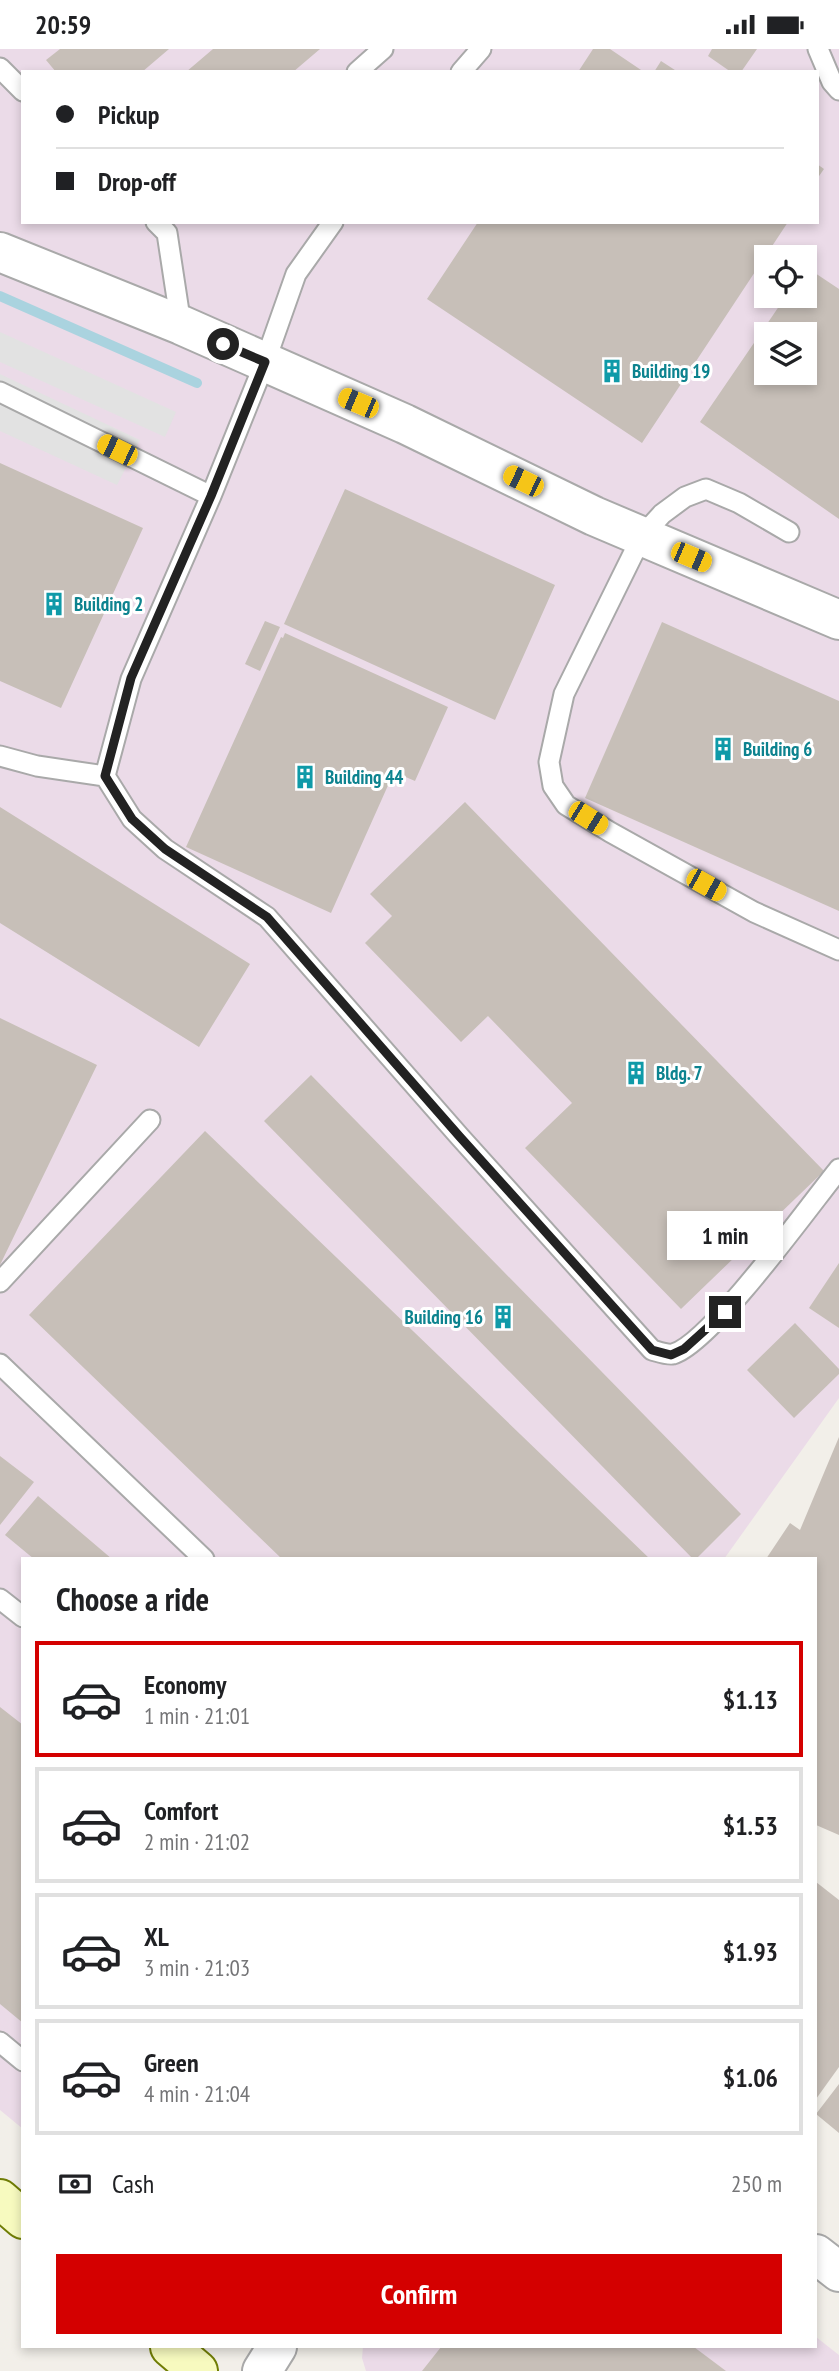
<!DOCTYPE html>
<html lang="en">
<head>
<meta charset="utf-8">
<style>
  :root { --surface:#fff; --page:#f2f2f2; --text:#202124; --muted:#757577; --line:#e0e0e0; --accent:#d40000 }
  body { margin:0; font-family:"PT Sans Narrow",sans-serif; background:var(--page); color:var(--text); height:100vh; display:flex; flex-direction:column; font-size:26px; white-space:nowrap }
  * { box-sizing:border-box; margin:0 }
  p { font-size:23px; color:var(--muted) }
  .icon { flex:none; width:38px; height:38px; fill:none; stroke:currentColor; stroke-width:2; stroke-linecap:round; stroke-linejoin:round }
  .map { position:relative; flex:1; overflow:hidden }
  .panel { position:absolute; left:21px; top:1508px; width:796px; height:791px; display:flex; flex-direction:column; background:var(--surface); border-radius:0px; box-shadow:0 4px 10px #0003 }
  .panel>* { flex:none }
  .banner { position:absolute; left:21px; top:21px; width:798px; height:154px; border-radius:0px; box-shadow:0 4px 10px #0003; display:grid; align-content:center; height:154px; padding:0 35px; background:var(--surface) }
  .controls { position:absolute; left:754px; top:196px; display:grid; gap:14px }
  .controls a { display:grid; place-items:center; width:63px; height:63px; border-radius:0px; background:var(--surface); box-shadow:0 4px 10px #0003; font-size:35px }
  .end { position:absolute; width:32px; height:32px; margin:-16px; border:9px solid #222; background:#fff; box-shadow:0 0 0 4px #fff }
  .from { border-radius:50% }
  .bubble { position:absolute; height:49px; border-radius:0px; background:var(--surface); box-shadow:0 4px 10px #0003; font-size:23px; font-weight:600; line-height:49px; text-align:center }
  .car { position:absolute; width:21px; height:42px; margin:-21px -10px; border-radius:9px; box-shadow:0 0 5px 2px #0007; background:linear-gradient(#f5c518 24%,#345 0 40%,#f5c518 0 76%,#345 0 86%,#f5c518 0) }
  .banner b { display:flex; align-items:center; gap:24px; height:66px; font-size:26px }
  .banner b+b { border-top:2px solid var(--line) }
  .banner i { width:18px; height:18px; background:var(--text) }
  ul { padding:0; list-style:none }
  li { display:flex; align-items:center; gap:21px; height:116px; margin:0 14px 10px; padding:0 21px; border:4px solid var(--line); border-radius:0px }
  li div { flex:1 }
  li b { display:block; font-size:26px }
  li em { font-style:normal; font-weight:600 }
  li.current { border-color:var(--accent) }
  li>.icon { width:63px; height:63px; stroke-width:1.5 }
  h2 { padding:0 35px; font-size:32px; line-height:84px }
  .pay { display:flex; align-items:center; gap:18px; height:77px; padding:0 35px; font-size:26px }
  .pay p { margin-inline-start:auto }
  .primary-button { display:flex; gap:14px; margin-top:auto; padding:14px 35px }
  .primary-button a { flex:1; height:80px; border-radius:0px; background:var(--accent); color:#fff; font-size:28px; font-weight:600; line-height:80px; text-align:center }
  .status { display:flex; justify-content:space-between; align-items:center; height:49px; padding:0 35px; background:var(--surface); direction:ltr }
  .status svg { height:19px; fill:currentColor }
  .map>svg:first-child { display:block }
</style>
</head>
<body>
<div class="status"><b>20:59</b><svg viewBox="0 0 49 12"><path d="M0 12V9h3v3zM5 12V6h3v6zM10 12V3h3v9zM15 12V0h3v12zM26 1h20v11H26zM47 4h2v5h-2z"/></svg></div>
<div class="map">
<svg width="839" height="2322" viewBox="0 0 839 2322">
  <rect width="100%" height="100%" fill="#f2efe9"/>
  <!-- industrial -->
  <path fill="#ebdbe8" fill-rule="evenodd" d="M0,0H839V1349L724,1510H23V2080L0,2061ZM23,23H817V173H23ZM766,208H805V247H766ZM766,285H805V324H766Z
    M816,2288L839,2306V2322H366L362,2309L363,2298H816Z"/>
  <!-- parking -->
  <path fill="#e2e2e2" d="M0,283L176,363L165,388L0,313Z
    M0,325L140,391L117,436L0,382Z"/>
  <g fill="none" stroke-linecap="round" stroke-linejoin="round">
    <!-- stream -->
    <path stroke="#aad3df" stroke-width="10" d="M0,247L197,334"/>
  </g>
  <!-- building -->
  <path fill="#c7bfb8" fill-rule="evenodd" d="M60,0H169L142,23H56L46,11Z
    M213,0H320L293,23H186Z
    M593,0H610L644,23H578Z
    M712,0H757L741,23H731L708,7Z
    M661,12L678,23H654Z
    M817,115L824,120L817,130Z
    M478,173H788L642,394L427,250Z
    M806,218L839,240V470L700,373L786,247H805ZM766,285H805V324H766Z
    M0,414L143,479L61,659L0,632Z
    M345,440L555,536L495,671L284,575Z
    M265,572L280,578L260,622L245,615Z
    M662,573L839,652V862L585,749Z
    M285,584L448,658L415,732L394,723L331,864L186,798L281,588L283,589Z
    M465,753L824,1122L681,1260L525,1099L572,1054L488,967L461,993L365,894L392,867L370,845Z
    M0,758L250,915L199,998L0,874Z
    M0,969L97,1016L0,1216Z
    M311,1026L741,1465L696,1510H693L264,1072Z
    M205,1082L650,1510H282L29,1266Z
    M839,1214V1279L809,1259Z
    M795,1274L839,1320V1325L794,1369L747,1321Z
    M839,1388V1786L816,1776V1510H766L790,1474L800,1481Z
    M0,1407L34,1433L0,1476Z
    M38,1447L112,1510H34L5,1486Z
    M0,1658L23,1676V1974L0,1955Z
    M816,1833L839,1851V2018L816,2050Z
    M839,2035V2084L816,2065Z
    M441,2298H694L726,2322H422Z"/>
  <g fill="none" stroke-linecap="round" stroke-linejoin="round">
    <!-- service casing -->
    <g stroke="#a9a9a9" stroke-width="23">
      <path id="service" d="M818,0L832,33L839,41
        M0,19L23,42
        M357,23L383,0
        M461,23L481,0
        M156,173L167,184L181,276
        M0,343L211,447
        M789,483L739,454L706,440L685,448L662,465L642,487L564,645L549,713L553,737L566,756L610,783L754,863L839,901
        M0,707L37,717L105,727L132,770L165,800L267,868L460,1088L652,1301C659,1303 667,1306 673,1305C711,1294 810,1156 839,1120
        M105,727L131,630L211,447L265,313L296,225L333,173
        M0,1233L150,1071
        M0,1315L204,1510
        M0,1550L23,1568
        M0,1993L23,2012"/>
    </g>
    <!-- minor casing -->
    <g stroke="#a9a9a9" stroke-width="42">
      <path id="minor" d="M0,203L181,276L405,375L594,467L839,571
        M816,2205L839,2223
        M262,2322L277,2298"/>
    </g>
    <!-- secondary casing -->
    <g stroke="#707d05" stroke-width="42">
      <path id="secondary" d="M0,2150L23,2170
        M170,2298L198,2322"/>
    </g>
    <!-- service -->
    <use href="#service" stroke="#fff" stroke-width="19"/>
    <!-- minor -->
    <use href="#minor" stroke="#fff" stroke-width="38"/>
    <!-- secondary -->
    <use href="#secondary" stroke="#f7fabf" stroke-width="38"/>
  </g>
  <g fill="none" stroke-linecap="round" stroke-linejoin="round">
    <!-- route -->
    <path stroke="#222" stroke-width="9" d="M223,295L265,313L211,447L131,629L105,727L132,770L165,800L267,868L460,1088L652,1301L671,1306L684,1300L725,1263"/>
  </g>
  <!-- icons -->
  <defs>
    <g id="building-bare" transform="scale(1.89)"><path d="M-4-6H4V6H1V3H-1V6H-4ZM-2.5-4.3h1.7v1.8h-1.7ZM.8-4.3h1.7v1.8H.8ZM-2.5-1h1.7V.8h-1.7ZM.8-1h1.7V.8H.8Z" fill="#0f9aa8" stroke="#fff" stroke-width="2.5" paint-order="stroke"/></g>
  </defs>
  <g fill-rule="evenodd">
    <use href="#building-bare" x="612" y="322"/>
    <use href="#building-bare" x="54" y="555"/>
    <use href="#building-bare" x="723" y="700"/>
    <use href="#building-bare" x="305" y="728"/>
    <use href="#building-bare" x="636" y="1024"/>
    <use href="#building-bare" x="503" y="1268"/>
  </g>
  <g text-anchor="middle" stroke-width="6" stroke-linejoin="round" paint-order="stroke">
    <!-- culture labels -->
    <g font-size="19" font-weight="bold" fill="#0d838f" stroke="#fff" text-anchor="start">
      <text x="632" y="329">Building 19</text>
      <text x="74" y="562">Building 2</text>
      <text x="743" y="707">Building 6</text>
      <text x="325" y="735">Building 44</text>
      <text x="656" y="1031">Bldg. 7</text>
      <text x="483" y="1275" text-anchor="end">Building 16</text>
    </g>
  </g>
</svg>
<div class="controls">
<a><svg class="icon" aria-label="locate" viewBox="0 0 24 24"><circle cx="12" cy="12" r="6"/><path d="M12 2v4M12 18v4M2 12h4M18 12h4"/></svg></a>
<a><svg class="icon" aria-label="layers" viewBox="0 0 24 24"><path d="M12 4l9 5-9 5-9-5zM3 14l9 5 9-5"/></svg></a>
</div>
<i class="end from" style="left:223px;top:295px"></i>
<i class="end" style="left:725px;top:1263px"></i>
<div class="bubble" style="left:667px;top:1162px;width:116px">1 min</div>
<i class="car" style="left:358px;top:354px;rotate:293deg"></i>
<i class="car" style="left:117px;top:401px;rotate:296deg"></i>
<i class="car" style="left:523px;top:432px;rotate:296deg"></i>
<i class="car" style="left:691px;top:508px;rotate:113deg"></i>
<i class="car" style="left:588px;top:769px;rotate:122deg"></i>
<i class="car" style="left:706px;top:836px;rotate:119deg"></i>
<div class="banner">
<b><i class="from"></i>Pickup</b>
<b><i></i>Drop-off</b>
</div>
<section class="panel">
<h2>Choose a ride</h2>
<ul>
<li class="current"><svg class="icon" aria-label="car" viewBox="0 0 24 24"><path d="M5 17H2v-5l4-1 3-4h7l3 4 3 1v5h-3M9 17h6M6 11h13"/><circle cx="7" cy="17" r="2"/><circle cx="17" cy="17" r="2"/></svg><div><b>Economy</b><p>1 min · 21:01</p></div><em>$1.13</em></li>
<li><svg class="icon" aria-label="car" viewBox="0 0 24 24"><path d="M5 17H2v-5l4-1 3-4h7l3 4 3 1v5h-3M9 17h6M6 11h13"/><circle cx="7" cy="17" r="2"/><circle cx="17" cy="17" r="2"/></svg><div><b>Comfort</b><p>2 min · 21:02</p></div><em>$1.53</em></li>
<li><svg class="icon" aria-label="car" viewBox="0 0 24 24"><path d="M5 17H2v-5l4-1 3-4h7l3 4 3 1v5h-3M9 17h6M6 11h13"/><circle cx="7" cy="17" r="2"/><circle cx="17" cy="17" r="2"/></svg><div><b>XL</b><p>3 min · 21:03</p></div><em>$1.93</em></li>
<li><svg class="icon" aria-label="car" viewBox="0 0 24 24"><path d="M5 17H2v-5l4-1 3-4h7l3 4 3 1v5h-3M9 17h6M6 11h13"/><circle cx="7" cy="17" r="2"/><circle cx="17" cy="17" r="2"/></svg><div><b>Green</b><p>4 min · 21:04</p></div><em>$1.06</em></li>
</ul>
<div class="pay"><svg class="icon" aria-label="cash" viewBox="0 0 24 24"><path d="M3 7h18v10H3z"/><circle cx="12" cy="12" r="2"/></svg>Cash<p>250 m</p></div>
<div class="primary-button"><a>Confirm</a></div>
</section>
</div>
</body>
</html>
